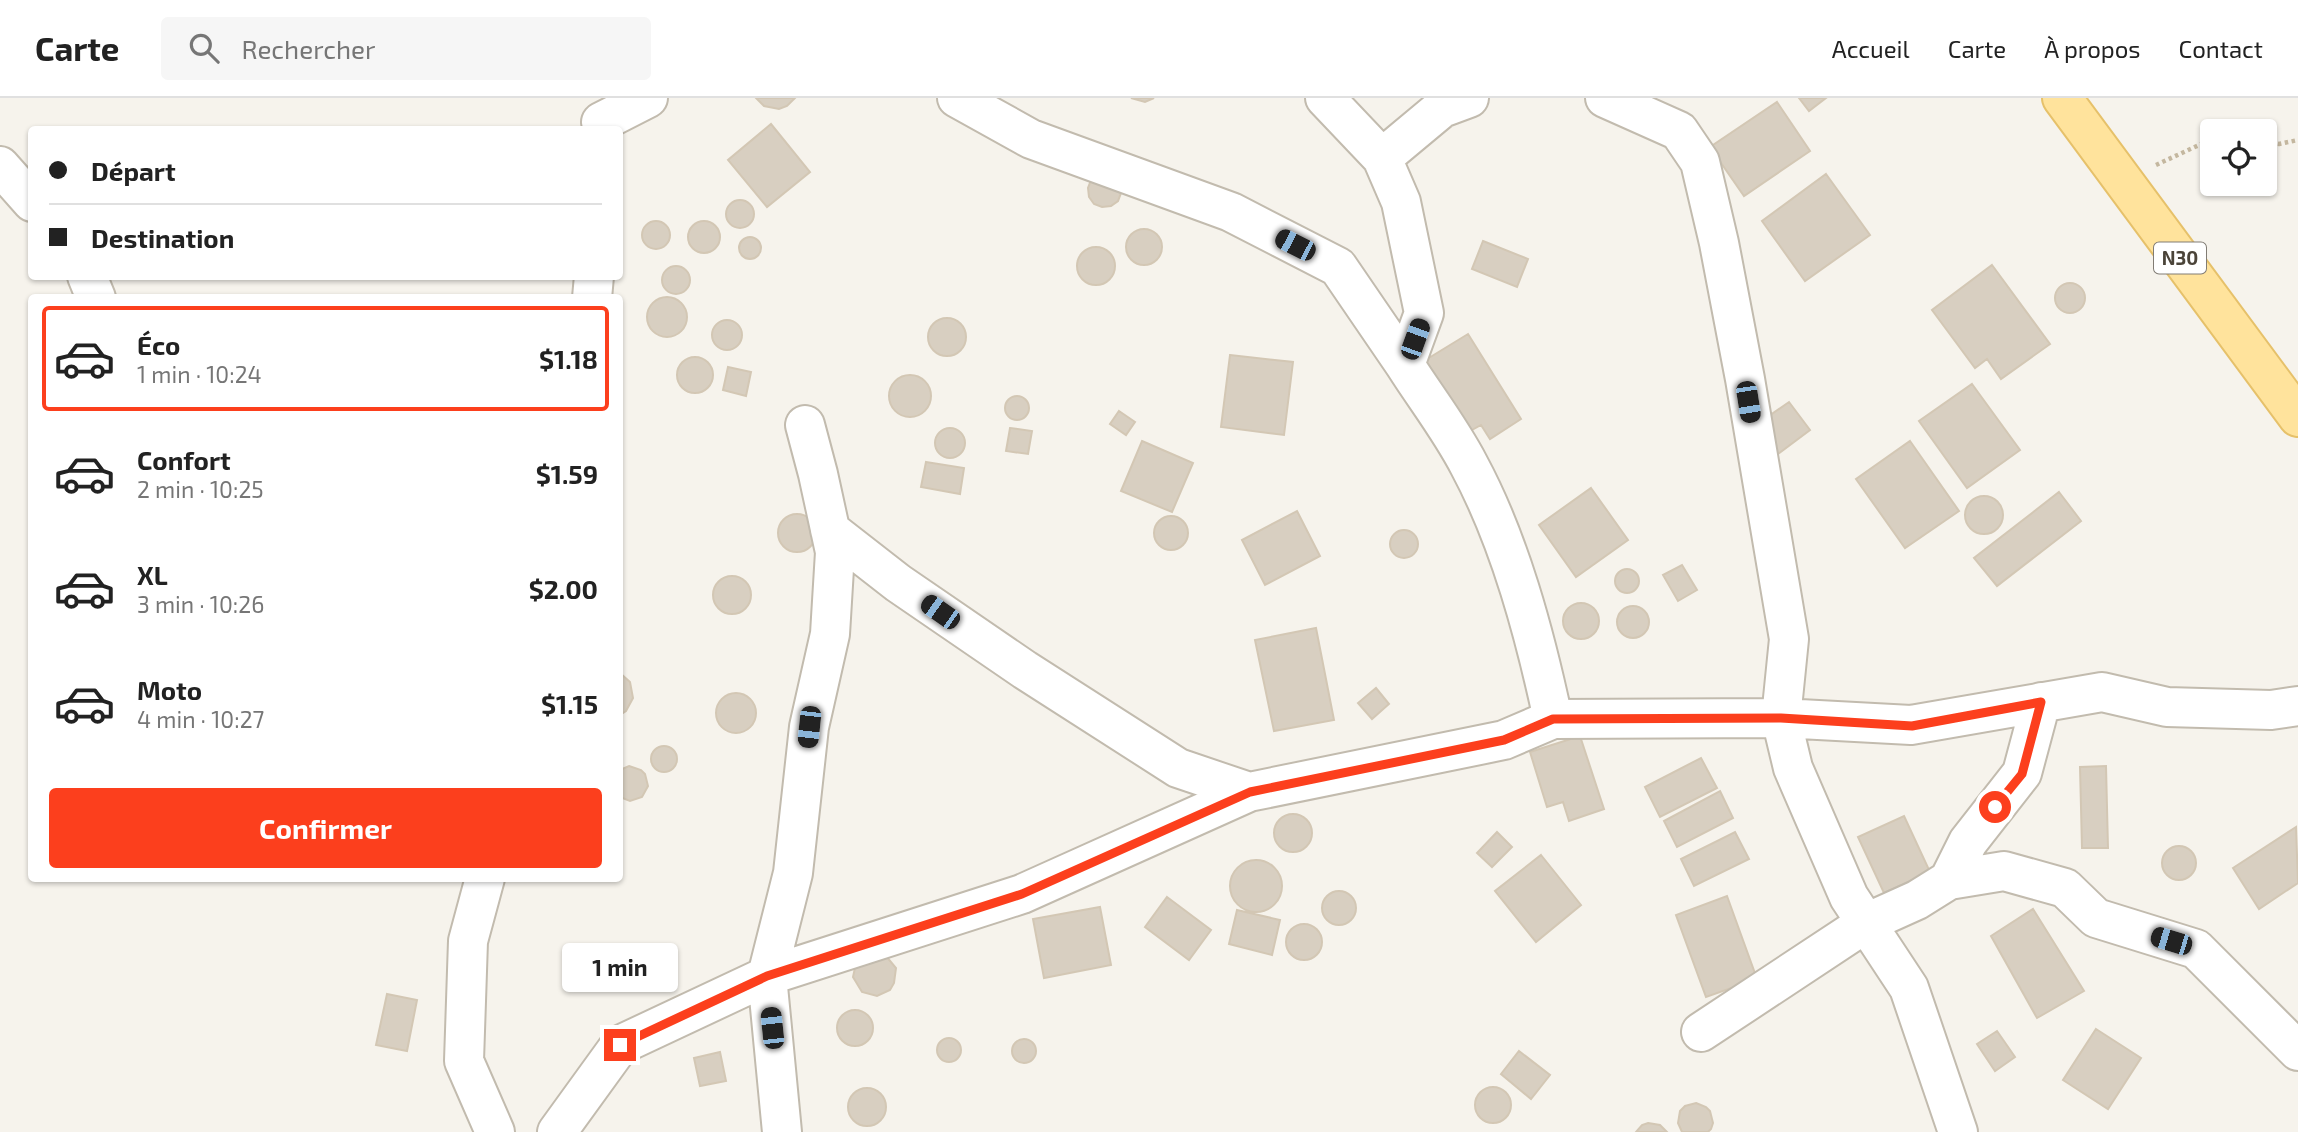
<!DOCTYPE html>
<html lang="fr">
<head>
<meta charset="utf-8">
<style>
  :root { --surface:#fff; --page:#f6f6f6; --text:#222; --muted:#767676; --line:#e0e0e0; --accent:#fc3f1d }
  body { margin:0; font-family:"Exo 2",sans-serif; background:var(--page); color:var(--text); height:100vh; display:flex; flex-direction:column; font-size:26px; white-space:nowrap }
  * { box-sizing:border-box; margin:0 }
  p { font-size:23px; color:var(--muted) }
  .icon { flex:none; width:38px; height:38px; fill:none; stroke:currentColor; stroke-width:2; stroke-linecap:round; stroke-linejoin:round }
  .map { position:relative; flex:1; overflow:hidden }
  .details { position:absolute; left:28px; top:196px; width:595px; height:588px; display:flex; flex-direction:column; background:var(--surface); border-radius:7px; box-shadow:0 2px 5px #0004 }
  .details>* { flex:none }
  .top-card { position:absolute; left:28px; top:28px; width:595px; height:154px; border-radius:7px; box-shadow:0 2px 5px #0004; display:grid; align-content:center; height:154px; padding:0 21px; background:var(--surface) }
  .controls { position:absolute; left:2200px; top:21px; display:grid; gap:14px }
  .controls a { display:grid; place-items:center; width:77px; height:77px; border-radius:7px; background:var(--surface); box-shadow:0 2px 5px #0004; font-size:35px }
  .end { position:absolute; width:32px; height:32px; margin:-16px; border:9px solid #fc3f1d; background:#fff; box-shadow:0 0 0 4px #fff }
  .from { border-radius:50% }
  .bubble { position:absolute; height:49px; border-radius:7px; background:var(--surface); box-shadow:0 2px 5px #0004; font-size:23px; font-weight:700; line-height:49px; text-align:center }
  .car { position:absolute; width:21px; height:42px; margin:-21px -10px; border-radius:9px; box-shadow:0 0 5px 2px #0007; background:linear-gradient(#222 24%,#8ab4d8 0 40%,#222 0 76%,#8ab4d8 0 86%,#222 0) }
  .top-card b { display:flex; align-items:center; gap:24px; height:66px; font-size:26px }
  .top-card b+b { border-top:2px solid var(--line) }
  .top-card i { width:18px; height:18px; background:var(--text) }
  ul { padding:12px 0 0; list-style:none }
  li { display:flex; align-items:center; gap:21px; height:105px; margin:0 14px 10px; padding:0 7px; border:4px solid transparent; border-radius:7px }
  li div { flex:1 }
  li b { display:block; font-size:26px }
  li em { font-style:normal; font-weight:700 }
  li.selected { border-color:var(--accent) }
  li>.icon { width:63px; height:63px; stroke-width:1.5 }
  .cta { display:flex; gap:14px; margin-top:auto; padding:14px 21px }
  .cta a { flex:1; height:80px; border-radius:7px; background:var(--accent); color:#fff; font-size:28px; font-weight:700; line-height:80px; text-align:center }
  header { display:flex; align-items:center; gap:42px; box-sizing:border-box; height:98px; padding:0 35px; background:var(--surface); border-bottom:2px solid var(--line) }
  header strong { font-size:33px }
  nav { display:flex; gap:38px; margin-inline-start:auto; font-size:24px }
  .search { width:490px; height:63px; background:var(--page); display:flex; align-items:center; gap:18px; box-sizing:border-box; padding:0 24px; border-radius:7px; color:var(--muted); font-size:26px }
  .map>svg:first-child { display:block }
</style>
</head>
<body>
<header>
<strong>Carte</strong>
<div class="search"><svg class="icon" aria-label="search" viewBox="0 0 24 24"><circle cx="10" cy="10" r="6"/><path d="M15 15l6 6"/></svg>Rechercher</div>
<nav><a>Accueil</a><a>Carte</a><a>À propos</a><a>Contact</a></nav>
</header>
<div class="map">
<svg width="2298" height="1034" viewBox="0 0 2298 1034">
  <rect width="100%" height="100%" fill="#f6f3ec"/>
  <!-- building -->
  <path fill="#d8cfc1" stroke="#d3c7b4" stroke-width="2" d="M756,0H795L787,8L779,11L764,8Z
    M1131,0H1154L1145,4Z
    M1799,0H1826L1809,13Z
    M1777,4L1810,53L1744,98L1710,49Z
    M771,26L810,74L767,109L728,62Z
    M1826,76L1870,137L1805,183L1762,123Z
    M1091,82L1120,86L1121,95L1118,103L1111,108L1102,109L1094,106L1089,99L1088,90Z
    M726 116a14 14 0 1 1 28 0a14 14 0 1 1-28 0Z
    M642 137a14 14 0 1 1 28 0a14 14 0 1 1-28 0Z
    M688 139a16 16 0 1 1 32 0a16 16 0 1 1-32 0Z
    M1126 149a18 18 0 1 1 36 0a18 18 0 1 1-36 0Z
    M739 150a11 11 0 1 1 22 0a11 11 0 1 1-22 0Z
    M1483,143L1528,161L1517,189L1472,171Z
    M1077 168a19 19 0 1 1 38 0a19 19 0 1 1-38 0Z
    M1992,167L2050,246L2001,281L1987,261L1975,270L1932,212Z
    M662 182a14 14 0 1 1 28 0a14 14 0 1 1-28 0Z
    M2055 200a15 15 0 1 1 30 0a15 15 0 1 1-30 0Z
    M647 219a20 20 0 1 1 40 0a20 20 0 1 1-40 0Z
    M928 239a19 19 0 1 1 38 0a19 19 0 1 1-38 0Z
    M712 237a15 15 0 1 1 30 0a15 15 0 1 1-30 0Z
    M1468,236L1521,321L1490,341L1481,327L1463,337L1419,266Z
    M1230,257L1293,264L1284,337L1221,329Z
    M677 277a18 18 0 1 1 36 0a18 18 0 1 1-36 0Z
    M728,269L751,274L746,298L723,292Z
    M889 298a21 21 0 1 1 42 0a21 21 0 1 1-42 0Z
    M1972,286L2020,352L1967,390L1919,323Z
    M1005 310a12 12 0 1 1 24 0a12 12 0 1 1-24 0Z
    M1789,304L1810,332L1778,356L1756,327Z
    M1119,313L1135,324L1126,337L1110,326Z
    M1010,330L1032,333L1028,356L1006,353Z
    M935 345a15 15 0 1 1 30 0a15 15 0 1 1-30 0Z
    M1142,343L1193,365L1172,414L1121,393Z
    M1910,343L1959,413L1905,450L1856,381Z
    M926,364L964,370L960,396L921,389Z
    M1591,390L1628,442L1576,479L1539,427Z
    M2059,394L2081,423L1997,488L1974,460Z
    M1965 417a19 19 0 1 1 38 0a19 19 0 1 1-38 0Z
    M1297,413L1320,458L1265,487L1242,442Z
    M778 435a19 19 0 1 1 38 0a19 19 0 1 1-38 0Z
    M1154 435a17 17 0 1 1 34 0a17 17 0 1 1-34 0Z
    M1390 446a14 14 0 1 1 28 0a14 14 0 1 1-28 0Z
    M1682,467L1697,492L1678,503L1663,477Z
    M1615 483a12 12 0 1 1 24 0a12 12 0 1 1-24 0Z
    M713 497a19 19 0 1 1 38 0a19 19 0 1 1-38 0Z
    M1563 523a18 18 0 1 1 36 0a18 18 0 1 1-36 0Z
    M1617 524a16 16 0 1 1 32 0a16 16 0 1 1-32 0Z
    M1316,530L1334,622L1274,633L1255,542Z
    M620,575L630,584L633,600L626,613L620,617Z
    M1376,590L1389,606L1372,621L1358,605Z
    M716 615a20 20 0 1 1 40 0a20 20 0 1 1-40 0Z
    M1580,638L1604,711L1569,723L1563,704L1547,709L1530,654Z
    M651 661a13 13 0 1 1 26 0a13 13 0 1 1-26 0Z
    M1701,660L1717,690L1660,719L1645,689Z
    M629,668L641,672L645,676L648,688L642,699L630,703L620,699V672Z
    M2106,668L2108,750H2082L2080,669Z
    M1720,693L1733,720L1677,749L1664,723Z
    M1274 735a19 19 0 1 1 38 0a19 19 0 1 1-38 0Z
    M1904,718L1930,774L1884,795L1858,739Z
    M2296,729L2298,785L2259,811L2233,770Z
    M1497,734L1512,749L1492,769L1477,755Z
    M1735,734L1749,761L1694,788L1681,761Z
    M2162 765a17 17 0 1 1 34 0a17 17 0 1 1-34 0Z
    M1541,757L1581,807L1536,844L1495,793Z
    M1230 788a26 26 0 1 1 52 0a26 26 0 1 1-52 0Z
    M1322 810a17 17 0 1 1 34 0a17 17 0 1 1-34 0Z
    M1727,798L1757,881L1706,899L1676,817Z
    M1167,799L1211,832L1189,862L1145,829Z
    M1100,809L1111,867L1044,880L1033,821Z
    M2033,811L2084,893L2037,920L1991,838Z
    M1237,812L1280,822L1272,857L1229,846Z
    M1286 844a18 18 0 1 1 36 0a18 18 0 1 1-36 0Z
    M886,858L896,870L894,885L890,892L877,898L862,894L853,879L856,865Z
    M387,896L417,902L407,953L376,947Z
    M837 930a18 18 0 1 1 36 0a18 18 0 1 1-36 0Z
    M2096,931L2141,960L2108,1011L2063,982Z
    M1997,933L2015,959L1995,973L1977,946Z
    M937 952a12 12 0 1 1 24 0a12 12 0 1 1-24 0Z
    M1012 953a12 12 0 1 1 24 0a12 12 0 1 1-24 0Z
    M1519,953L1550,977L1531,1001L1501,976Z
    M720,954L726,983L700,988L694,960Z
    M1475 1007a18 18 0 1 1 36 0a18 18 0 1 1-36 0Z
    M848 1009a19 19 0 1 1 38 0a19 19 0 1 1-38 0Z
    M1696,1005L1706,1009L1710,1013L1713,1025L1711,1031L1708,1034H1682L1678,1025L1680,1013L1685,1008Z
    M1648,1025L1660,1027L1667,1034H1636L1642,1027Z"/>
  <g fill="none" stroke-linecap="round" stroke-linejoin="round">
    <!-- street casing -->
    <g stroke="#c2bbae" stroke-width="42">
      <path id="street" d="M957,0L1031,41L1231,114L1338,169L1405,267
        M1325,0L1382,60L1401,104L1424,215L1405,267C1426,300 1451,332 1469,367C1510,443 1535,537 1553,621
        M1605,0L1679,33L1700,64L1719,145L1745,281L1789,541L1781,620L1793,670L1849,799L1909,890L1958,1034
        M601,24L648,0
        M1382,60L1442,10L1469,0
        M0,68L32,104
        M87,178L96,200
        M592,200L594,178
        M830,432L898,485L1025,572L1178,670L1249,694
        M485,780L468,843L464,963L495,1034
        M1949,782L2004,773L2065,790L2096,820L2196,851L2298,953
        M1701,934L1866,825L1917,802L1949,782L1968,744L2022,675L2041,604
        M557,1034L620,947L767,878L1022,796L1249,694L1504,642L1553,621L1781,620L1911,627L2102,594L2167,609L2271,612L2298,608
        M782,1034L767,878L793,775L809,629L830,536L835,454L818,376L805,327"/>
    </g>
    <!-- primary casing -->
    <g stroke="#e6c16a" stroke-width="42">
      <path id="primary" d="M2062,0L2298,319"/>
    </g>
    <!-- path -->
    <path stroke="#c4b79f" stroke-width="4.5" stroke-dasharray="3.5 3.5" stroke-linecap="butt" d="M2264,44L2279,46L2298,42
      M2156,67L2212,41"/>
    <!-- street -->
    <use href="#street" stroke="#fff" stroke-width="38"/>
    <!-- primary -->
    <use href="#primary" stroke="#ffe39c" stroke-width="38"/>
  </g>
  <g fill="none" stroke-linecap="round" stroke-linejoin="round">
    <!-- route -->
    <path stroke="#fc3f1d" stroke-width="9" d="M620,947L767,878L1022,796L1250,694L1504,642L1553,621L1781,620L1912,628L2041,604L2022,676L1995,709"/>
  </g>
  <g text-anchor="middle" stroke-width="6" stroke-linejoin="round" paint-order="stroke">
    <!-- shield labels -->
    <rect fill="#fff" stroke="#817c74" stroke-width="2" x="2154" y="144.5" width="52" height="31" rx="5"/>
    <g font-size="19" font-weight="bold" fill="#4b4439">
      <text x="2180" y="167">N30</text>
    </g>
  </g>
</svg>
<div class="controls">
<a><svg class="icon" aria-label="locate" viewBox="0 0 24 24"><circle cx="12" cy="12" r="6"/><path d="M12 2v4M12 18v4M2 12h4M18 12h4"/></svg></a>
</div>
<i class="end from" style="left:1995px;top:709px"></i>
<i class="end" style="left:620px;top:947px"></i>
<div class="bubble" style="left:562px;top:845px;width:116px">1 min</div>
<i class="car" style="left:1295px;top:147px;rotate:297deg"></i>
<i class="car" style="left:1415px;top:241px;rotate:20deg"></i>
<i class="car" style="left:1748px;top:304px;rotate:171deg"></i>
<i class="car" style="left:940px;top:514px;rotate:305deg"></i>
<i class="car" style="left:809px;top:629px;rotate:186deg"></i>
<i class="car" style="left:2171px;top:843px;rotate:287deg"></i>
<i class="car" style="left:772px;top:930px;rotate:354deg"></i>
<div class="top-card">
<b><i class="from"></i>Départ</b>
<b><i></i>Destination</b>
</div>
<section class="details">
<ul>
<li class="selected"><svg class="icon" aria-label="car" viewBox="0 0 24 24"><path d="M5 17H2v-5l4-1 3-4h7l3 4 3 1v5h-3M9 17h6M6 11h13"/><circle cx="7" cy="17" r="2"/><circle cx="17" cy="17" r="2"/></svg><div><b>Éco</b><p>1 min · 10:24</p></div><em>$1.18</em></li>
<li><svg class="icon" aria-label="car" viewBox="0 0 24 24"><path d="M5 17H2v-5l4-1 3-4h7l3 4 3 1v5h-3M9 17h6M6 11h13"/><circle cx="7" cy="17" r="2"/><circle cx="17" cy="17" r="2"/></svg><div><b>Confort</b><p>2 min · 10:25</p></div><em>$1.59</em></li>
<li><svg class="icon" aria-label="car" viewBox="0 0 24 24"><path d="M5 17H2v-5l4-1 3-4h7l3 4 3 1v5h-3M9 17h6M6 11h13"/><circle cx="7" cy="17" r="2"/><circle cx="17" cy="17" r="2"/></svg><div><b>XL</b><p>3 min · 10:26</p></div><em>$2.00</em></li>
<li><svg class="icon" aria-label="car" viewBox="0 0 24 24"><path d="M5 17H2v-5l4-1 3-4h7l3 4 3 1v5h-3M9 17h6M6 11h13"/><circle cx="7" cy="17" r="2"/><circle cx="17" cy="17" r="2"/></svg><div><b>Moto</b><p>4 min · 10:27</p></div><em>$1.15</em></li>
</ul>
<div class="cta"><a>Confirmer</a></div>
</section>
</div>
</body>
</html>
